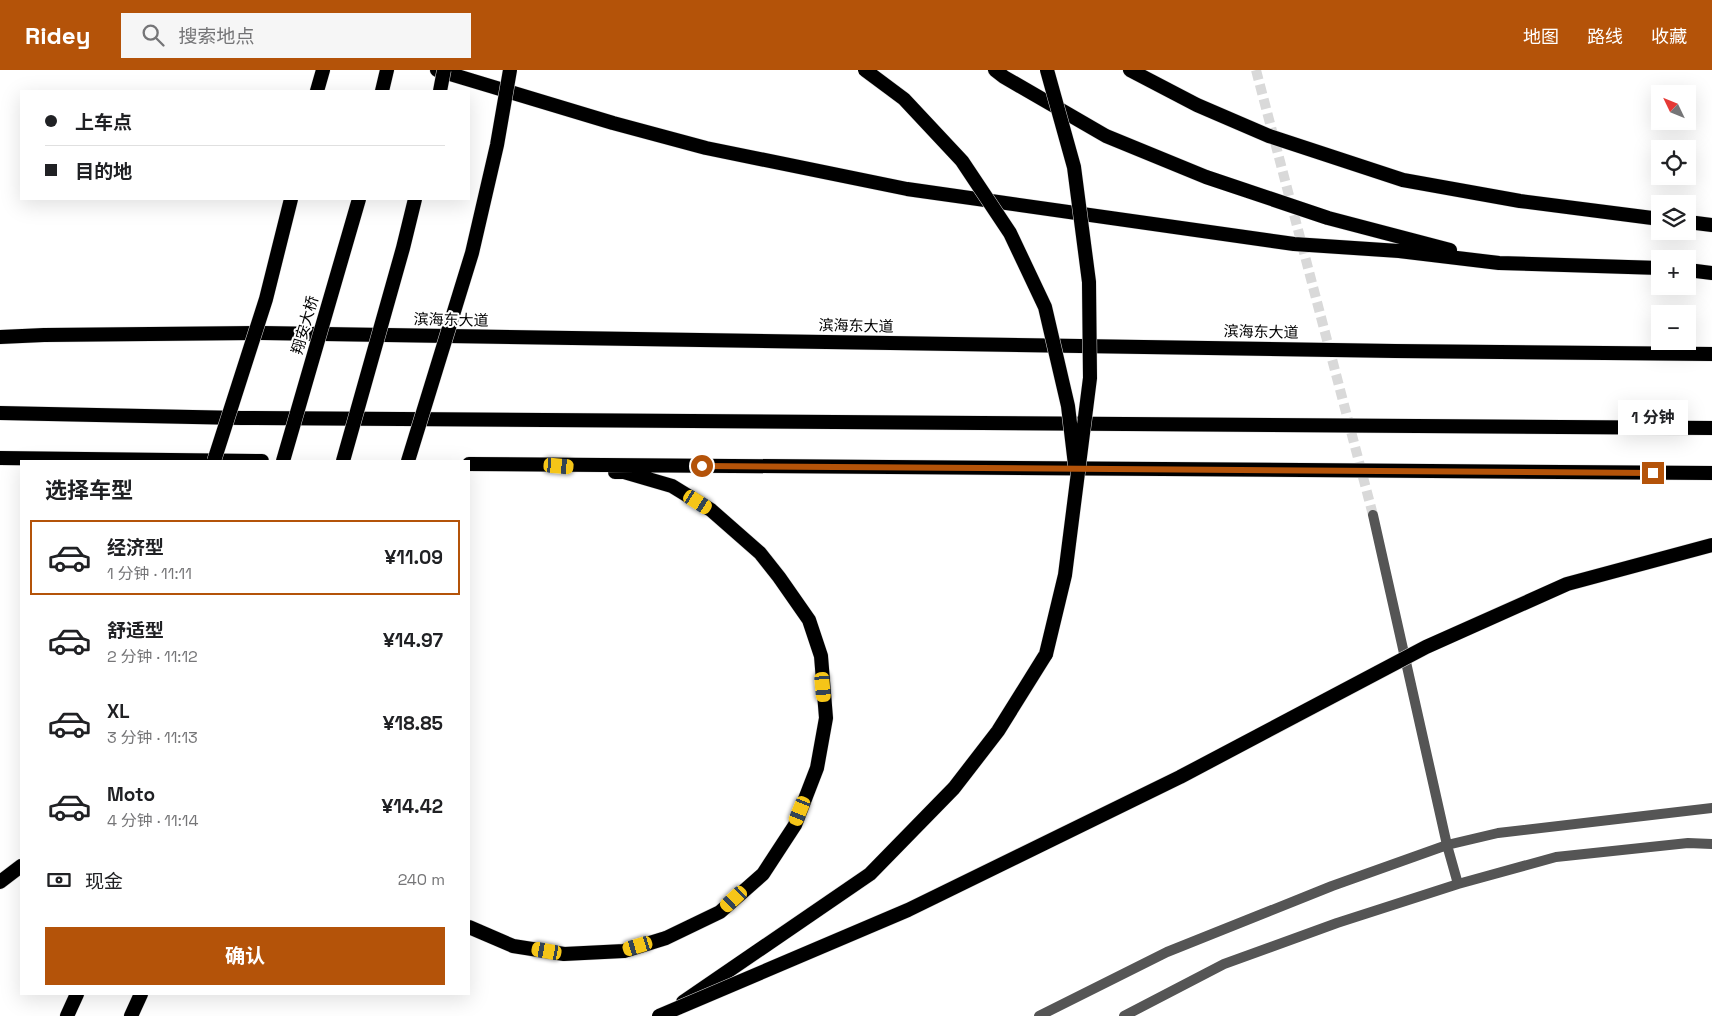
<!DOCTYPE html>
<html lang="zh">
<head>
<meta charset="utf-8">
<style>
  :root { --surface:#fff; --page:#f6f6f6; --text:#202124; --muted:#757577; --line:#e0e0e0; --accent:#b45309 }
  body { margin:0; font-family:"Space Grotesk","Noto Sans SC",sans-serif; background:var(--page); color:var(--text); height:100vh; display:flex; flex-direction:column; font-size:19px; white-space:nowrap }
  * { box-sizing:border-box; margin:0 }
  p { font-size:16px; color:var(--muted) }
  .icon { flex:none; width:28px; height:28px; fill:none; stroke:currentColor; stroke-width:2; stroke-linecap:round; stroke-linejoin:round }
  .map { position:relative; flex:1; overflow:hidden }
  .side { position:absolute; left:20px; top:390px; width:450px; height:535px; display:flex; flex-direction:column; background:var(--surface); border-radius:0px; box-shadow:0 5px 20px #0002 }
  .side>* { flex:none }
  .guide { position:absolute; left:20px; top:20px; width:450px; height:110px; border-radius:0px; box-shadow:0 5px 20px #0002; display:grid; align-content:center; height:110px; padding:0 25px; background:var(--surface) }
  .needle { width:32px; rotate:313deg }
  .tools { position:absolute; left:1651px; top:15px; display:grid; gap:10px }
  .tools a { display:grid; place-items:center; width:45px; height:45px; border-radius:0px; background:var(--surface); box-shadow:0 5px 20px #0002; font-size:25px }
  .end { position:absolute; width:22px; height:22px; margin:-11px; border:6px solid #b45309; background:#fff; box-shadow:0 0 0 2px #fff }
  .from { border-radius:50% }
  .bubble { position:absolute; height:35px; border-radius:0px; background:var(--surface); box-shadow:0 5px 20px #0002; font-size:16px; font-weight:700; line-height:35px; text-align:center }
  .car { position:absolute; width:15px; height:30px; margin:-15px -8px; border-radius:6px; box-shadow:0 0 4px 1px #0007; background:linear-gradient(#f5c518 24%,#345 0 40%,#f5c518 0 76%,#345 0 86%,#f5c518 0) }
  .guide b { display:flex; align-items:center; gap:18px; height:48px; font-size:19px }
  .guide b+b { border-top:1px solid var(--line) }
  .guide i { width:12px; height:12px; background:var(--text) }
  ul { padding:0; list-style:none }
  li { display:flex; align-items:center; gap:15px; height:75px; margin:0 10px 8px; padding:0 15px; border:2px solid transparent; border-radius:0px }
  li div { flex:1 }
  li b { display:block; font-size:19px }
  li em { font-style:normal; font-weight:700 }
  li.current { border-color:var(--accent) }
  li>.icon { width:45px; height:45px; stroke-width:1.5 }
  h2 { padding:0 25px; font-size:22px; line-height:60px }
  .pay { display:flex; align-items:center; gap:12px; height:55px; padding:0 25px; font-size:19px }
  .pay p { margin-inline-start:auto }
  .button { display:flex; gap:10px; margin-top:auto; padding:10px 25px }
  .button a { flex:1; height:58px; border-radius:0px; background:var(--accent); color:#fff; font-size:20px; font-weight:700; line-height:58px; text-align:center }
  header { display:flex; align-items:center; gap:30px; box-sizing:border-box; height:70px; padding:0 25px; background:var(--accent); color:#fff }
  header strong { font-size:24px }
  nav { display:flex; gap:28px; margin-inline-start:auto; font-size:18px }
  .search { width:350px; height:45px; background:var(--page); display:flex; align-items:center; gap:12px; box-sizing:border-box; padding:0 18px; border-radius:0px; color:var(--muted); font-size:19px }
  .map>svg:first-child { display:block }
</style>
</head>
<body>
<header>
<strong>Ridey</strong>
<div class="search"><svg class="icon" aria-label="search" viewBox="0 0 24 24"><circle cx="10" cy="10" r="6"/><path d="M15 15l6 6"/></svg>搜索地点</div>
<nav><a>地图</a><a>路线</a><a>收藏</a></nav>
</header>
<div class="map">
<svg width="1712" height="946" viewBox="0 0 1712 946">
  <rect width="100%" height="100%" fill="#fff"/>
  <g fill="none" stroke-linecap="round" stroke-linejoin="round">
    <!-- minor-tunnel -->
    <path stroke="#d9d9d9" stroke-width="10" stroke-dasharray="10 5" stroke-linecap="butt" d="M1256,0L1373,445"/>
    <!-- trunk casing -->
    <g stroke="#dbdbdb" stroke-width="15">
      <path id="trunk" d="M437,0L613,53L706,78L907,119L1294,174L1399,181L1499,193L1660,198
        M995,0L1004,7L1106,66L1206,107L1328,148L1450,180
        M1130,0L1197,35L1269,66L1403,110L1520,131L1660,149
        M317,21L323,0
        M382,21L387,0
        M1688,152L1712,155
        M1688,200L1712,203
        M0,267L44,265L262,263L1395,281L1712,284
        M0,343L241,348L1712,358
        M0,388L262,391
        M469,394L1712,403
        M0,812L21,796
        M469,857L513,876L564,884L624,881L666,868L720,842L763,804L795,755L817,698L826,648L821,586L809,550L779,507L760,483L711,440L672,416L624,402H615
        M683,932L870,804L954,718L998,661L1046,584
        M67,946L77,924
        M131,946L141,924"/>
    </g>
    <!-- minor -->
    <path stroke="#555" stroke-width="10" d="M1373,445L1447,775L1458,814
      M1039,946L1167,882L1332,816L1447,775L1498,763L1712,738
      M1124,946L1224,894L1337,853L1458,814L1556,787L1688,773L1712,774"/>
    <!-- trunk -->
    <use href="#trunk" stroke="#000" stroke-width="14"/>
    <!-- trunk-bridge casing -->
    <g stroke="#dbdbdb" stroke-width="15" stroke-linecap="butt">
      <path id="trunk-bridge" d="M865,0L904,29L962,91L1010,163L1045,237L1068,336L1075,395
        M440,21L444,0
        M214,391L266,229L291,129
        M283,391L359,129
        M343,391L403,178L415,129
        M408,391L472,183L497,75L510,0
        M1046,584L1065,505L1090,308L1089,212L1074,97L1047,0
        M659,946L908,840L1180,707L1426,577L1567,514L1712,475"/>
    </g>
    <!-- trunk-bridge -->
    <use href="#trunk-bridge" stroke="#000" stroke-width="14"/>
  </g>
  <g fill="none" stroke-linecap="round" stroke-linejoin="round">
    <!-- route -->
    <path stroke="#b45309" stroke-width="6" d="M702,396L1653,403"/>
  </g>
  <g text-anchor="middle" stroke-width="4" stroke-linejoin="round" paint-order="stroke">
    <!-- street labels -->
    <g font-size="15" fill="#000" stroke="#fff">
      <text transform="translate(451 250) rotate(1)" y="5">滨海东大道</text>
      <text transform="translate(305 255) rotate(-74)" y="5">翔安大桥</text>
      <text transform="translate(856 256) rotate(1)" y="5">滨海东大道</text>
      <text transform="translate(1261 262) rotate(1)" y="5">滨海东大道</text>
    </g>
  </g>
</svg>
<div class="tools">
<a><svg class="needle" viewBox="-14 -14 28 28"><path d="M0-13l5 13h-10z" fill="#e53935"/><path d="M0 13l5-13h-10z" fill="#757577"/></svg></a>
<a><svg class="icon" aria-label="locate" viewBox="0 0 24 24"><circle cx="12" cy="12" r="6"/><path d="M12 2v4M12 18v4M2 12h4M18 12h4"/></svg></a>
<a><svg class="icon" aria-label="layers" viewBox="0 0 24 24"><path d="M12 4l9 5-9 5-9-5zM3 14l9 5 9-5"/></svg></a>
<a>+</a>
<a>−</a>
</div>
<i class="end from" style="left:702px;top:396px"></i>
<i class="end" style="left:1653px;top:403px"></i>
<div class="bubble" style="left:1618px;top:330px;width:70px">1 分钟</div>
<i class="car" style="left:559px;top:396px;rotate:95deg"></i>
<i class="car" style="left:698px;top:432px;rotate:122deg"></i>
<i class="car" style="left:823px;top:617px;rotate:175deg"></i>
<i class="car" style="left:800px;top:741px;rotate:202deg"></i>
<i class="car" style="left:734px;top:829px;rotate:227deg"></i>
<i class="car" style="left:638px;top:876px;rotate:253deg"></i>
<i class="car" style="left:547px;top:881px;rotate:280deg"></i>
<div class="guide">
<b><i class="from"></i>上车点</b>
<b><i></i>目的地</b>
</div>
<section class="side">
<h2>选择车型</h2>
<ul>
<li class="current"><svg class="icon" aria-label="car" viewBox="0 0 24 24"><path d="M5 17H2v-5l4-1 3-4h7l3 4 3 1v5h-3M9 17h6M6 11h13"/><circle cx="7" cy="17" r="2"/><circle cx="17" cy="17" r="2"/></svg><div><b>经济型</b><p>1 分钟 · 11:11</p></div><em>¥11.09</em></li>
<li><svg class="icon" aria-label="car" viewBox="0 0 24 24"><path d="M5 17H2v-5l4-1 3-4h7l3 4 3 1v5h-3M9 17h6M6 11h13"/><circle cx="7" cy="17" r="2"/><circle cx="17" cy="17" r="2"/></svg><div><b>舒适型</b><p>2 分钟 · 11:12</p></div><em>¥14.97</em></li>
<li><svg class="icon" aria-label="car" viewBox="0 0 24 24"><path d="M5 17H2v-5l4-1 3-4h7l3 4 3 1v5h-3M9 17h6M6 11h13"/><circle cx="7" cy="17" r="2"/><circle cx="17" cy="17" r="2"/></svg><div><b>XL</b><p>3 分钟 · 11:13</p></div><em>¥18.85</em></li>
<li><svg class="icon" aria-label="car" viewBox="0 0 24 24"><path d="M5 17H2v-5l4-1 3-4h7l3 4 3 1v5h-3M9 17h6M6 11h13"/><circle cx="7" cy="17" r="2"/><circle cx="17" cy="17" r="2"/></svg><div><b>Moto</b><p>4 分钟 · 11:14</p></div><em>¥14.42</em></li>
</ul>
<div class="pay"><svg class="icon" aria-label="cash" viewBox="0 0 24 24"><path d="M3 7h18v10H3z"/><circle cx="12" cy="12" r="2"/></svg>现金<p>240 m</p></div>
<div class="button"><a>确认</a></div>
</section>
</div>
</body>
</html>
